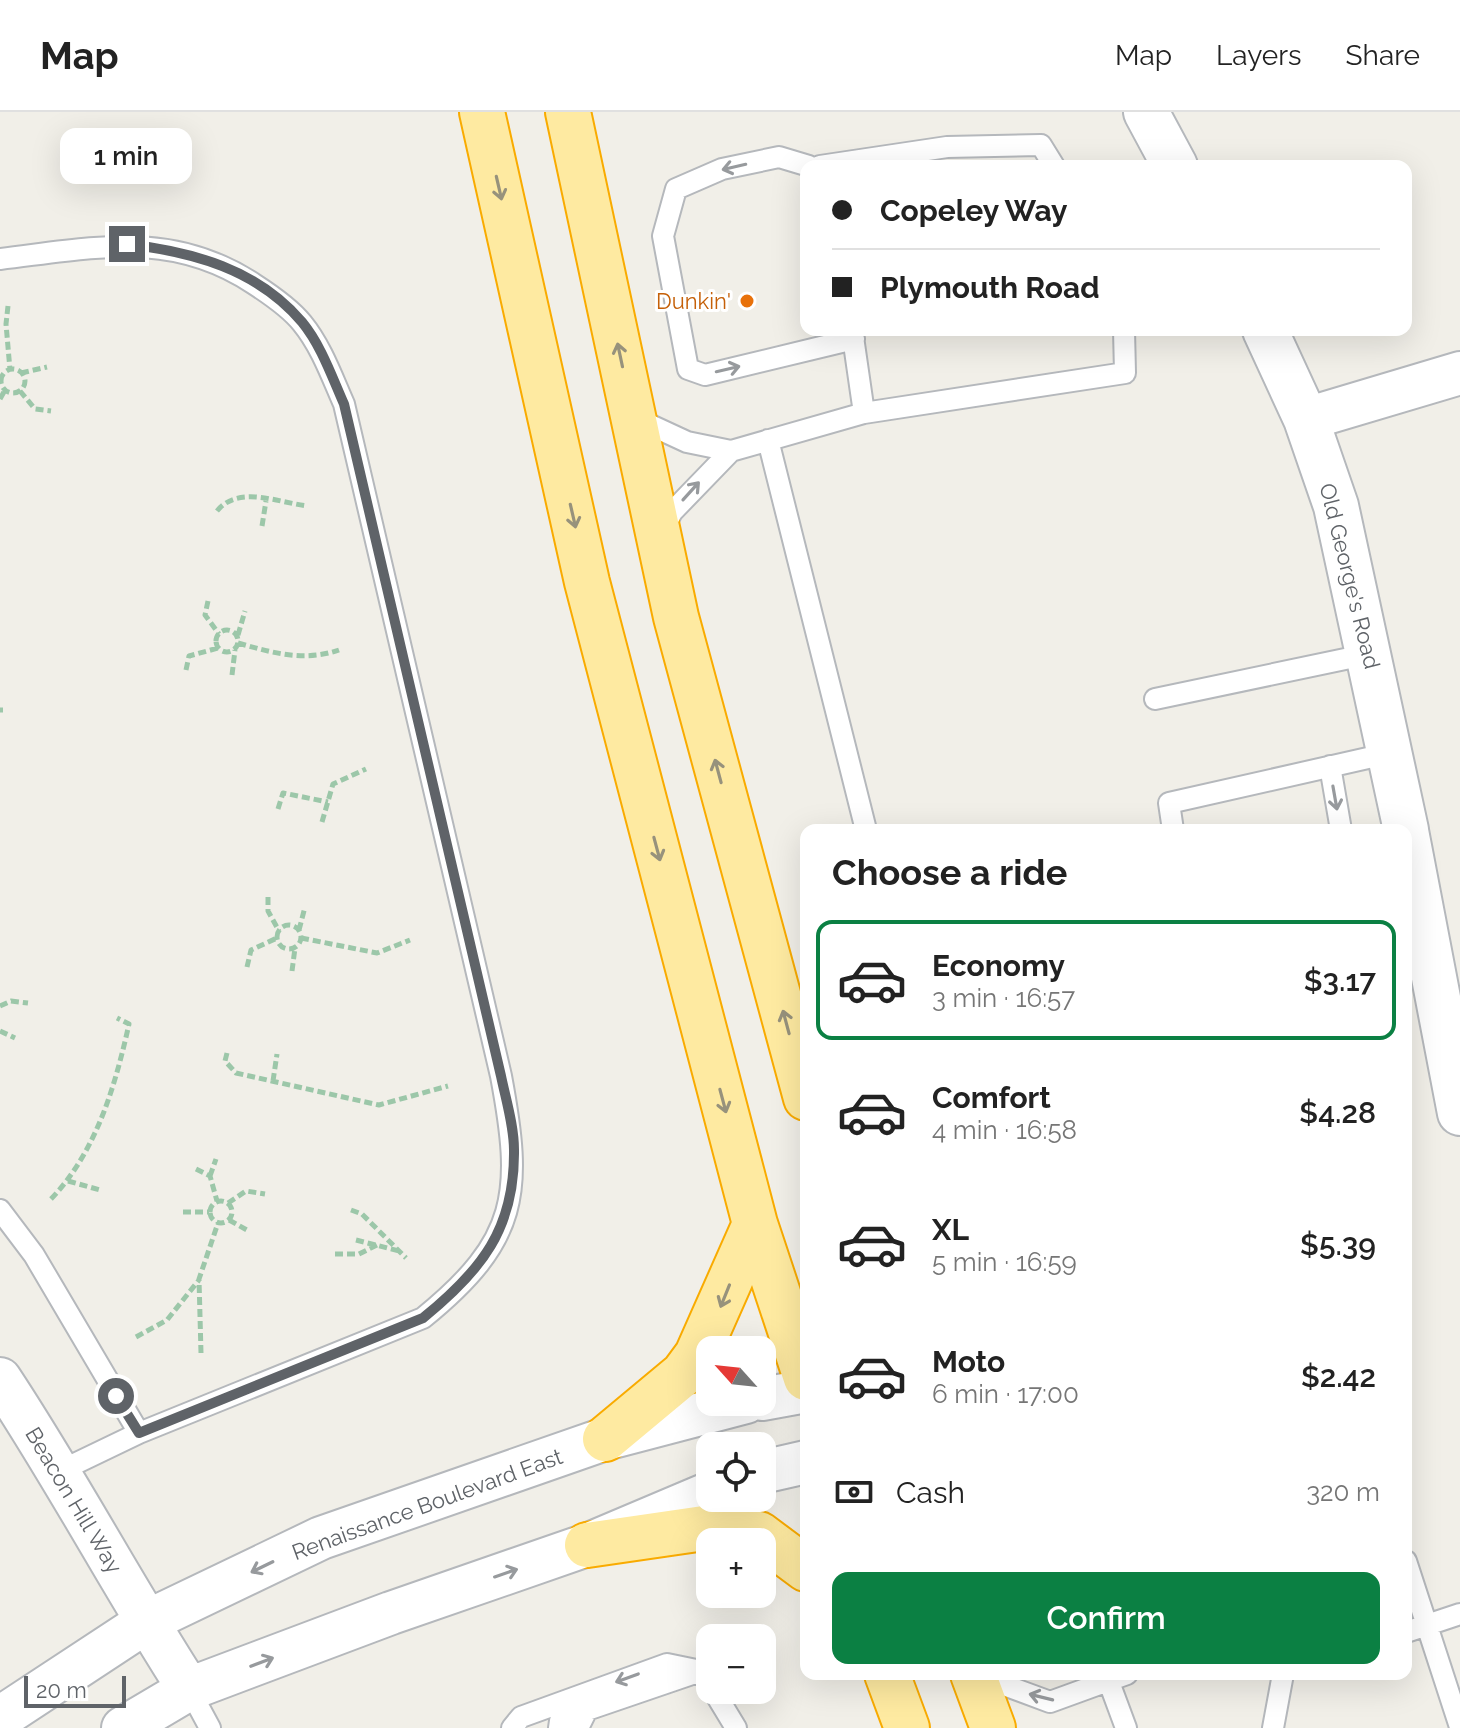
<!DOCTYPE html>
<html lang="en">
<head>
<meta charset="utf-8">
<style>
  :root { --surface:#fff; --page:#f2f2f2; --text:#222; --muted:#767676; --line:#e0e0e0; --accent:#0b8043 }
  body { margin:0; font-family:Raleway,sans-serif; background:var(--page); color:var(--text); height:100vh; display:flex; flex-direction:column; font-size:30px; white-space:nowrap }
  * { box-sizing:border-box; margin:0 }
  p { font-size:26px; color:var(--muted) }
  .icon { flex:none; width:44px; height:44px; fill:none; stroke:currentColor; stroke-width:2; stroke-linecap:round; stroke-linejoin:round }
  .map { position:relative; flex:1; overflow:hidden }
  .sheet { position:absolute; left:800px; top:712px; width:612px; height:856px; display:flex; flex-direction:column; background:var(--surface); border-radius:16px; box-shadow:0 8px 32px #0002 }
  .sheet>* { flex:none }
  .hud { position:absolute; left:800px; top:48px; width:612px; height:176px; border-radius:16px; box-shadow:0 8px 32px #0002; display:grid; align-content:center; height:176px; padding:0 32px; background:var(--surface) }
  .needle { width:52px; rotate:297deg }
  .controls { position:absolute; left:696px; top:1224px; display:grid; gap:16px }
  .controls a { display:grid; place-items:center; width:80px; height:80px; border-radius:16px; background:var(--surface); box-shadow:0 8px 32px #0002; font-size:40px }
  .scale { position:absolute; left:24px; bottom:20px; width:102px; box-sizing:border-box; padding-left:8px; border:4px solid #5f6368; border-top:0; font-size:22px; line-height:28px; white-space:nowrap; color:#5f6368; -webkit-text-stroke:6px #fff; paint-order:stroke }
  .end { position:absolute; width:36px; height:36px; margin:-18px; border:10px solid #5f6368; background:#fff; box-shadow:0 0 0 4px #fff }
  .from { border-radius:50% }
  .bubble { position:absolute; height:56px; border-radius:16px; background:var(--surface); box-shadow:0 8px 32px #0002; font-size:26px; font-weight:600; line-height:56px; text-align:center }
  .hud b { display:flex; align-items:center; gap:28px; height:76px; font-size:30px }
  .hud b+b { border-top:2px solid var(--line) }
  .hud i { width:20px; height:20px; background:var(--text) }
  ul { padding:0; list-style:none }
  li { display:flex; align-items:center; gap:24px; height:120px; margin:0 16px 12px; padding:0 16px; border:4px solid transparent; border-radius:16px }
  li div { flex:1 }
  li b { display:block; font-size:30px }
  li em { font-style:normal; font-weight:600 }
  li.selected { border-color:var(--accent) }
  li>.icon { width:72px; height:72px; stroke-width:1.5 }
  h2 { padding:0 32px; font-size:36px; line-height:96px }
  .pay { display:flex; align-items:center; gap:20px; height:88px; padding:0 32px; font-size:30px }
  .pay p { margin-inline-start:auto }
  .button { display:flex; gap:16px; margin-top:auto; padding:16px 32px }
  .button a { flex:1; height:92px; border-radius:16px; background:var(--accent); color:#fff; font-size:32px; font-weight:600; line-height:92px; text-align:center }
  header { display:flex; align-items:center; gap:48px; box-sizing:border-box; height:112px; padding:0 40px; background:var(--surface); border-bottom:2px solid var(--line) }
  header strong { font-size:38px }
  nav { display:flex; gap:44px; margin-inline-start:auto; font-size:28px }
  .map>svg:first-child { display:block }
</style>
</head>
<body>
<header>
<strong>Map</strong>
<nav><a>Map</a><a>Layers</a><a>Share</a></nav>
</header>
<div class="map">
<svg width="1460" height="1616" viewBox="0 0 1460 1616">
  <rect width="100%" height="100%" fill="#f1efe8"/>
  <g fill="none" stroke-linecap="round" stroke-linejoin="round">
    <!-- service casing -->
    <g stroke="#b5b8bc" stroke-width="24">
      <path id="service" d="M809,54L779,45L722,57L676,77L663,124L688,257L705,263L854,227
        M820,54L947,35L1041,33L1054,54
        M0,147C93,136 171,117 254,172C271,183 290,196 302,211C321,234 332,265 344,292L501,964C523,1081 519,1128 423,1206L139,1321L60,1359
        M852,218L864,301L1125,261L1124,218
        M633,305L687,330L731,339L864,301
        M768,328L866,718
        M662,420L672,400L731,339
        M1155,587L1369,542
        M1330,654L1341,718
        M1173,718L1169,691L1390,641
        M0,1098L34,1143L139,1321
        M1406,1449L1460,1615
        M1406,1520L1460,1502
        M1106,1562L1126,1616
        M977,1563L1050,1590L1127,1562
        M189,1577L210,1616
        M713,1578L736,1616
        M512,1616L521,1605L667,1552L701,1559L710,1573
        M559,1616L560,1609L587,1598
        M578,1616L587,1598L701,1559
        M1273,1616L1283,1562"/>
    </g>
    <!-- minor casing -->
    <g stroke="#b5b8bc" stroke-width="46">
      <path id="minor" d="M1306,307L1460,261
        M0,1267C67,1368 123,1475 189,1577
        M762,1287L806,1279
        M762,1360L806,1350
        M0,1606L146,1510L321,1426L605,1327L746,1290
        M123,1616L189,1577L391,1501L587,1433L710,1381"/>
    </g>
    <!-- tertiary casing -->
    <g stroke="#b5b8bc" stroke-width="48">
      <path id="tertiary" d="M1146,0L1175,54
        M1265,218L1306,307L1336,394L1406,718
        M1406,719L1460,1001"/>
    </g>
    <!-- trunk casing -->
    <g stroke="#f9ab00" stroke-width="48">
      <path id="trunk" d="M482,0L587,470L755,1112L806,1266
        M568,0L676,505L806,986
        M605,1327L683,1262L697,1243L755,1112
        M587,1433L711,1415L759,1422L806,1457
        M887,1562L907,1616
        M973,1562L993,1616"/>
    </g>
    <!-- path -->
    <path stroke="#9cc7a9" stroke-width="5" stroke-dasharray="8 4" stroke-linecap="butt" d="M8,194L6,212L10,258
      M1 269a12 12 0 1 1 24 0a12 12 0 1 1-24 0Z
      M21,261L47,255
      M20,279L35,297L51,299
      M0,287L5,278
      M217,399C238,373 277,390 307,394
      M262,414L266,389
      M208,489L205,503L219,522
      M216 529a11 11 0 1 1 22 0a11 11 0 1 1-22 0Z
      M238,523L245,499
      M238,531C273,541 304,550 339,538
      M186,558L189,544L218,536
      M232,563L235,538
      M0,598H3
      M278,697L283,681L328,690
      M322,710L333,672L366,657
      M268,785V799L279,819
      M277 825a12 12 0 1 1 24 0a12 12 0 1 1-24 0Z
      M299,818L305,795
      M301,826L377,841L410,828
      M247,855L251,838L277,826
      M292,859L295,836
      M0,894L11,889L28,891
      M0,919L15,926
      M227,941L225,949L236,961L379,993L448,974
      M273,969L277,942
      M196,1057L210,1064L217,1089
      M210,1064L216,1047
      M68,1069L100,1078
      M51,1087C96,1040 115,975 129,912L117,906
      M210 1100a11 11 0 1 1 22 0a11 11 0 1 1-22 0Z
      M228,1091L246,1079L265,1082
      M351,1098L362,1102L406,1146
      M183,1100H209
      M229,1108L247,1118
      M356,1128L399,1139
      M335,1142H359L377,1133
      M136,1225L167,1208L199,1168
      M201,1241L199,1167L218,1111"/>
    <!-- service -->
    <use href="#service" stroke="#fff" stroke-width="20"/>
    <!-- minor -->
    <use href="#minor" stroke="#fff" stroke-width="42"/>
    <!-- tertiary -->
    <use href="#tertiary" stroke="#fff" stroke-width="44"/>
    <!-- trunk -->
    <use href="#trunk" stroke="#feeaa1" stroke-width="44"/>
  </g>
  <!-- one-way arrows -->
  <defs><path id="oneway-shaft" d="M-6 0H5M1.5-3L5.5 0L1.5 3" fill="none" stroke-width="1.6" stroke-linecap="round" stroke-linejoin="round" transform="scale(2)"/></defs>
  <g stroke="#979a9d">
    <use href="#oneway-shaft" transform="translate(734 55) rotate(167)"/>
    <use href="#oneway-shaft" transform="translate(728 257) rotate(-13)"/>
    <use href="#oneway-shaft" transform="translate(691 379) rotate(-48)"/>
    <use href="#oneway-shaft" transform="translate(1335 686) rotate(80)"/>
    <use href="#oneway-shaft" transform="translate(262 1455) rotate(154)"/>
    <use href="#oneway-shaft" transform="translate(506 1461) rotate(-19)"/>
    <use href="#oneway-shaft" transform="translate(262 1550) rotate(-21)"/>
    <use href="#oneway-shaft" transform="translate(627 1566) rotate(160)"/>
    <use href="#oneway-shaft" transform="translate(1041 1585) rotate(-166)"/>
  </g>
  <g stroke="#97927c">
    <use href="#oneway-shaft" transform="translate(499 76) rotate(77)"/>
    <use href="#oneway-shaft" transform="translate(620 243) rotate(-102)"/>
    <use href="#oneway-shaft" transform="translate(573 404) rotate(77)"/>
    <use href="#oneway-shaft" transform="translate(718 659) rotate(-105)"/>
    <use href="#oneway-shaft" transform="translate(657 737) rotate(75)"/>
    <use href="#oneway-shaft" transform="translate(786 910) rotate(-105)"/>
    <use href="#oneway-shaft" transform="translate(723 989) rotate(75)"/>
    <use href="#oneway-shaft" transform="translate(725 1184) rotate(112)"/>
  </g>
  <g fill="none" stroke-linecap="round" stroke-linejoin="round">
    <!-- route -->
    <path stroke="#5f6368" stroke-width="10" d="M116,1284L139,1321L423,1206C481,1159 515,1117 514,1038C514,1014 506,988 501,964L344,292C332,265 321,233 302,210C257,157 193,140 127,132"/>
  </g>
  <!-- markers -->
  <circle fill="#e8710a" stroke="#fff" stroke-width="3" cx="747" cy="189" r="8"/>
  <g text-anchor="middle" stroke-width="6" stroke-linejoin="round" paint-order="stroke">
    <!-- food labels -->
    <g font-size="22" fill="#c56008" stroke="#fff" text-anchor="end">
      <text x="731" y="197">Dunkin'</text>
    </g>
    <!-- street labels -->
    <g font-size="22" fill="#5f6368" stroke="#fff">
      <text transform="translate(1350 464) rotate(76)" y="8">Old George's Road</text>
      <text transform="translate(74 1388) rotate(59)" y="8">Beacon Hill Way</text>
      <text transform="translate(427 1392) rotate(-20)" y="8">Renaissance Boulevard East</text>
    </g>
  </g>
</svg>
<div class="controls">
<a><svg class="needle" viewBox="-14 -14 28 28"><path d="M0-13l5 13h-10z" fill="#e53935"/><path d="M0 13l5-13h-10z" fill="#767676"/></svg></a>
<a><svg class="icon" aria-label="locate" viewBox="0 0 24 24"><circle cx="12" cy="12" r="6"/><path d="M12 2v4M12 18v4M2 12h4M18 12h4"/></svg></a>
<a>+</a>
<a>−</a>
</div>
<div class="scale">20 m</div>
<i class="end from" style="left:116px;top:1284px"></i>
<i class="end" style="left:127px;top:132px"></i>
<div class="bubble" style="left:60px;top:16px;width:132px">1 min</div>
<div class="hud">
<b><i class="from"></i>Copeley Way</b>
<b><i></i>Plymouth Road</b>
</div>
<section class="sheet">
<h2>Choose a ride</h2>
<ul>
<li class="selected"><svg class="icon" aria-label="car" viewBox="0 0 24 24"><path d="M5 17H2v-5l4-1 3-4h7l3 4 3 1v5h-3M9 17h6M6 11h13"/><circle cx="7" cy="17" r="2"/><circle cx="17" cy="17" r="2"/></svg><div><b>Economy</b><p>3 min · 16:57</p></div><em>$3.17</em></li>
<li><svg class="icon" aria-label="car" viewBox="0 0 24 24"><path d="M5 17H2v-5l4-1 3-4h7l3 4 3 1v5h-3M9 17h6M6 11h13"/><circle cx="7" cy="17" r="2"/><circle cx="17" cy="17" r="2"/></svg><div><b>Comfort</b><p>4 min · 16:58</p></div><em>$4.28</em></li>
<li><svg class="icon" aria-label="car" viewBox="0 0 24 24"><path d="M5 17H2v-5l4-1 3-4h7l3 4 3 1v5h-3M9 17h6M6 11h13"/><circle cx="7" cy="17" r="2"/><circle cx="17" cy="17" r="2"/></svg><div><b>XL</b><p>5 min · 16:59</p></div><em>$5.39</em></li>
<li><svg class="icon" aria-label="car" viewBox="0 0 24 24"><path d="M5 17H2v-5l4-1 3-4h7l3 4 3 1v5h-3M9 17h6M6 11h13"/><circle cx="7" cy="17" r="2"/><circle cx="17" cy="17" r="2"/></svg><div><b>Moto</b><p>6 min · 17:00</p></div><em>$2.42</em></li>
</ul>
<div class="pay"><svg class="icon" aria-label="cash" viewBox="0 0 24 24"><path d="M3 7h18v10H3z"/><circle cx="12" cy="12" r="2"/></svg>Cash<p>320 m</p></div>
<div class="button"><a>Confirm</a></div>
</section>
</div>
</body>
</html>
